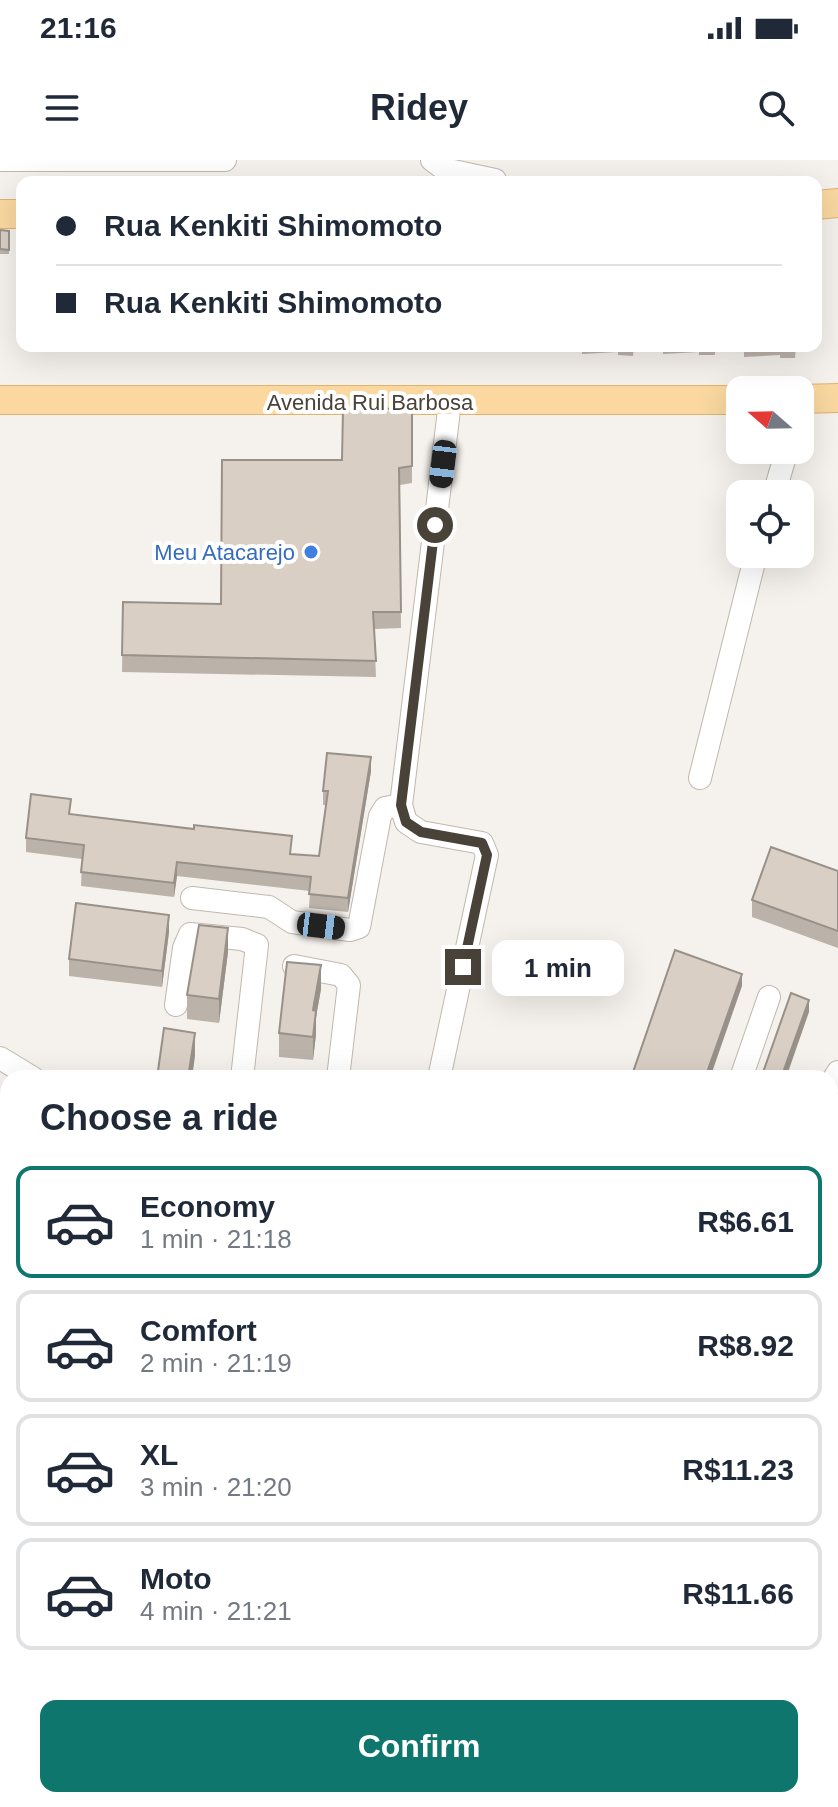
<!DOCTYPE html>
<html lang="en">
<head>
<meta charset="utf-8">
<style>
  :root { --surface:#fff; --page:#f2f2f3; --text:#1f2937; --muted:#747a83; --line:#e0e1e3; --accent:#0f766e }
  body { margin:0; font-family:Helvetica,sans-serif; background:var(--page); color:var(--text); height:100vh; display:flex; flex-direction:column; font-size:30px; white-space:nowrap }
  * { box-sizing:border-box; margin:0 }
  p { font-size:26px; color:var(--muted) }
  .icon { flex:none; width:44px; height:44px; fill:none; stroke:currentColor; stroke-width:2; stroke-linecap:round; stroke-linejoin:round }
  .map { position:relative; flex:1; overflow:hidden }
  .sheet { position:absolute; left:0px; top:910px; width:838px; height:738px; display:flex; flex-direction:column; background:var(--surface); border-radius:24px 24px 0 0; box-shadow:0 8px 32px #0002 }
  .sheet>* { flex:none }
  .top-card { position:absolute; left:16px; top:16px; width:806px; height:176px; border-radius:16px; box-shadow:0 8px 32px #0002; display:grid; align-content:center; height:176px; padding:0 40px; background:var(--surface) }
  .needle { width:52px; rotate:290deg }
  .controls { position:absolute; left:726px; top:216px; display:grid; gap:16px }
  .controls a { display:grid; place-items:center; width:88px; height:88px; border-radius:16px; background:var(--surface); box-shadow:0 8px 32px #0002; font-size:40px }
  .end { position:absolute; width:36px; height:36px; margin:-18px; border:10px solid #494239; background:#fff; box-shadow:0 0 0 4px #fff }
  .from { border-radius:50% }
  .bubble { position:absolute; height:56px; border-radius:16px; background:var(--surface); box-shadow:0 8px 32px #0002; font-size:26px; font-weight:800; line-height:56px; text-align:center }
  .car { position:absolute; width:24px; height:48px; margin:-24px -12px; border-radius:10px; box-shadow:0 0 6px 2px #0007; background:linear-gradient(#222 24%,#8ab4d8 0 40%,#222 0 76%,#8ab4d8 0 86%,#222 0) }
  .top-card b { display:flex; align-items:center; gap:28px; height:76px; font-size:30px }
  .top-card b+b { border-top:2px solid var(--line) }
  .top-card i { width:20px; height:20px; background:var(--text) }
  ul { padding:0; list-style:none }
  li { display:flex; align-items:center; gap:24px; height:112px; margin:0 16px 12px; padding:0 24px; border:4px solid var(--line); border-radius:16px }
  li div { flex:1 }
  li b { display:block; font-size:30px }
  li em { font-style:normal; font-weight:800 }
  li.on { border-color:var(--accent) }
  li>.icon { width:72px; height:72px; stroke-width:1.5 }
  h2 { padding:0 40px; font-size:36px; line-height:96px }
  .action { display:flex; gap:16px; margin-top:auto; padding:16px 40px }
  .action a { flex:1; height:92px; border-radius:16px; background:var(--accent); color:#fff; font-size:32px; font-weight:800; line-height:92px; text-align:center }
  .status { display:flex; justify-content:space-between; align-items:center; height:56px; padding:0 40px; background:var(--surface); direction:ltr }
  .status svg { height:22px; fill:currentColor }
  header { display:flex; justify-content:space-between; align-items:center; height:104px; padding:0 40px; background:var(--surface); font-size:36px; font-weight:800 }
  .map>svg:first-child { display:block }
</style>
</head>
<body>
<div class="status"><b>21:16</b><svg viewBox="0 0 49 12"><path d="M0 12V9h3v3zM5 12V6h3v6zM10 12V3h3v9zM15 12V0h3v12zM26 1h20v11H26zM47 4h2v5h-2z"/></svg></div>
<header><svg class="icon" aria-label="menu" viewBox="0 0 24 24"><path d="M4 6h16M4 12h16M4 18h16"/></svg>Ridey<svg class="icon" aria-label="search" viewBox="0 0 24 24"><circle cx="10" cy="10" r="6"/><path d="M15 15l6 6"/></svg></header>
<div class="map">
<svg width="838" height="1647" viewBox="0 0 838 1647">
  <rect width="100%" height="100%" fill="#f5f1ec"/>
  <!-- green -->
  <path fill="#d6e7b7" d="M0,1141L8,1143V1640H830V1412H838V1647H0Z"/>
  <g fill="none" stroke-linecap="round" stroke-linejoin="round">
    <!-- minor casing -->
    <g stroke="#c1b8ae" stroke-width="24">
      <path id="minor" d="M0,0H225
        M432,0L444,9L495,20
        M774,334L787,290
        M700,618L756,394
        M192,738L269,747L292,762L350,770L359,767L380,656L385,648L401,645
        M294,806L341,815L349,825L338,918
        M176,845L184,788L190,774L242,779L257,785L242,918
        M0,898L33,918
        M439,918L487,695L482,683L421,672L406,662L401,645L450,242
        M741,918L769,837
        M830,925L838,912
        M502,1640L506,1647"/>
    </g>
    <!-- major casing -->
    <g stroke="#e0b36f" stroke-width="30">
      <path id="major" d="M816,45L838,43
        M0,54H22
        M800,239L838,238
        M0,240H740
        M0,1086L8,1089
        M0,1123L8,1126
        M830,1362H838
        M830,1397H838"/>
    </g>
    <!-- minor -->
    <use href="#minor" stroke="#fff" stroke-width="22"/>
    <!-- major -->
    <use href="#major" stroke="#fad8a0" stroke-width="28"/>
    <!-- rail casing -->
    <g stroke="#999" stroke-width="8">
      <path id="rail" d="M830,1171L838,1142
        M698,1647L700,1640"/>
    </g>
    <!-- rail -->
    <use href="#rail" stroke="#fff" stroke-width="5" stroke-dasharray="15" stroke-linecap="butt"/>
  </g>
  <!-- wall -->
  <path fill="#bbb2a9" d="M0,70L9,71V94H0Z
    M582,186H634L633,196L618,195V192L582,194Z
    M663,186H715V195H699V192L663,194Z
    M744,186H796L795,198H780V195L744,197Z
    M412,248V323L400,325L401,468L374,469L376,517L122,512L123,442L221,444L342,300Z
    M371,611L348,752L309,748L310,731L177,716L174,737L81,726L82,699L26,692V678L71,654L291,694L319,696L326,645H323V631Z
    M838,711V788L752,757V740Z
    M169,772L162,827L69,816V799Z
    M228,792L219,863L187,859V835Z
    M321,829L316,857V874L313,900L279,897V873Z"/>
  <!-- shaded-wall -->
  <path fill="#989189" d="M371,597V611L348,752V738Z
    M177,702V716L174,737V723Z
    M169,755V772L162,827V811Z
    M228,768V792L219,863V839Z
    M321,805V829L316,857V874L313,900V850Z
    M742,814V826L710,918H705Z
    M809,840V852L786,918H781Z
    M195,873V896L192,918H188Z"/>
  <!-- building -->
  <path fill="#d9cfc4" stroke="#989189" stroke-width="2" d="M0,70L9,71V90L0,89Z
    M412,248V306L399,308L401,452H373L376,501L122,495L123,442L221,444L222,300H342L343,250Z
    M327,593L371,597L348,738L309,734L311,717L177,702L174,723L81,712L84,685L26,678L31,634L71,639L69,654L194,669V665L292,676L290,694L319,696L328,631H323Z
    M771,687L838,711V771L752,740Z
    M76,743L169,755L162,811L69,799Z
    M199,765L228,768L219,839L187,835Z
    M675,790L742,814L705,918H631Z
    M287,802L321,805L313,850L316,851L313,877L279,873Z
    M791,833L809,840L781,918H761Z
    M164,868L195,873L188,918H157Z"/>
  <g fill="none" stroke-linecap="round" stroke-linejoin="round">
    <!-- route -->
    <path stroke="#494239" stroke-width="10" d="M435,365L401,645L406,662L421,672L482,683L487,695L463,807"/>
  </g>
  <!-- markers -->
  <circle fill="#3f7fe0" stroke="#fff" stroke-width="3" cx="311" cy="392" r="8"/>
  <g text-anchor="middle" stroke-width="8" stroke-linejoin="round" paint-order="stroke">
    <!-- street labels -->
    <g font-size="22" fill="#494239" stroke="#fff">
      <text x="370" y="250">Avenida Rui Barbosa</text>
    </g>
    <!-- shop labels -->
    <g font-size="22" fill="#366cbe" stroke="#fff" text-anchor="end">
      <text x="295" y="400">Meu Atacarejo</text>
    </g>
  </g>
</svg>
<div class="controls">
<a><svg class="needle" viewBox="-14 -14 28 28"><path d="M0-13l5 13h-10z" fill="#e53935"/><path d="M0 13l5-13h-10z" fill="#747a83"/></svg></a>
<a><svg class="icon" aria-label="locate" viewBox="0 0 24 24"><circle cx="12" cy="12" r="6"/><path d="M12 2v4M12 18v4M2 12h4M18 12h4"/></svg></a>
</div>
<i class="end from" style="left:435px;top:365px"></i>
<i class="end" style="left:463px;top:807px"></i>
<div class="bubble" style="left:492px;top:780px;width:132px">1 min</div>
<i class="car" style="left:443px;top:304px;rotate:187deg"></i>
<i class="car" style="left:321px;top:766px;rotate:97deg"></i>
<div class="top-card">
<b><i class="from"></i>Rua Kenkiti Shimomoto</b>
<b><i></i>Rua Kenkiti Shimomoto</b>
</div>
<section class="sheet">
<h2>Choose a ride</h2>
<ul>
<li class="on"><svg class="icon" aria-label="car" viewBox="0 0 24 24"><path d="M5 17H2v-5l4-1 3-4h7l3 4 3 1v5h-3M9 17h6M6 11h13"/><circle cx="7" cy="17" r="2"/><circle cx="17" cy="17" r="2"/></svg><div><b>Economy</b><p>1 min · 21:18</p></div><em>R$6.61</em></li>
<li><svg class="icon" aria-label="car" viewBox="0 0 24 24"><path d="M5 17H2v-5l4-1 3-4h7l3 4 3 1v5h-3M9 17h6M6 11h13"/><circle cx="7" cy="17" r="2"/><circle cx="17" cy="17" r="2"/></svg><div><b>Comfort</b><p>2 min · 21:19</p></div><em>R$8.92</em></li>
<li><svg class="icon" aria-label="car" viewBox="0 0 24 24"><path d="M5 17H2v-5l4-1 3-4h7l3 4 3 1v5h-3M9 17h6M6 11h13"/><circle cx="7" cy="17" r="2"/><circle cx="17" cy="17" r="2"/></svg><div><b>XL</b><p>3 min · 21:20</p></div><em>R$11.23</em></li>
<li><svg class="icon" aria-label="car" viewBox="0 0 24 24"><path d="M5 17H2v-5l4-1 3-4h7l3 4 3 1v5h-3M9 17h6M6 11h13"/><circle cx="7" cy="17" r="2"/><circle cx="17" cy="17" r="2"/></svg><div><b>Moto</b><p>4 min · 21:21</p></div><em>R$11.66</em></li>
</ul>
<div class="action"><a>Confirm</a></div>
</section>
</div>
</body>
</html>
